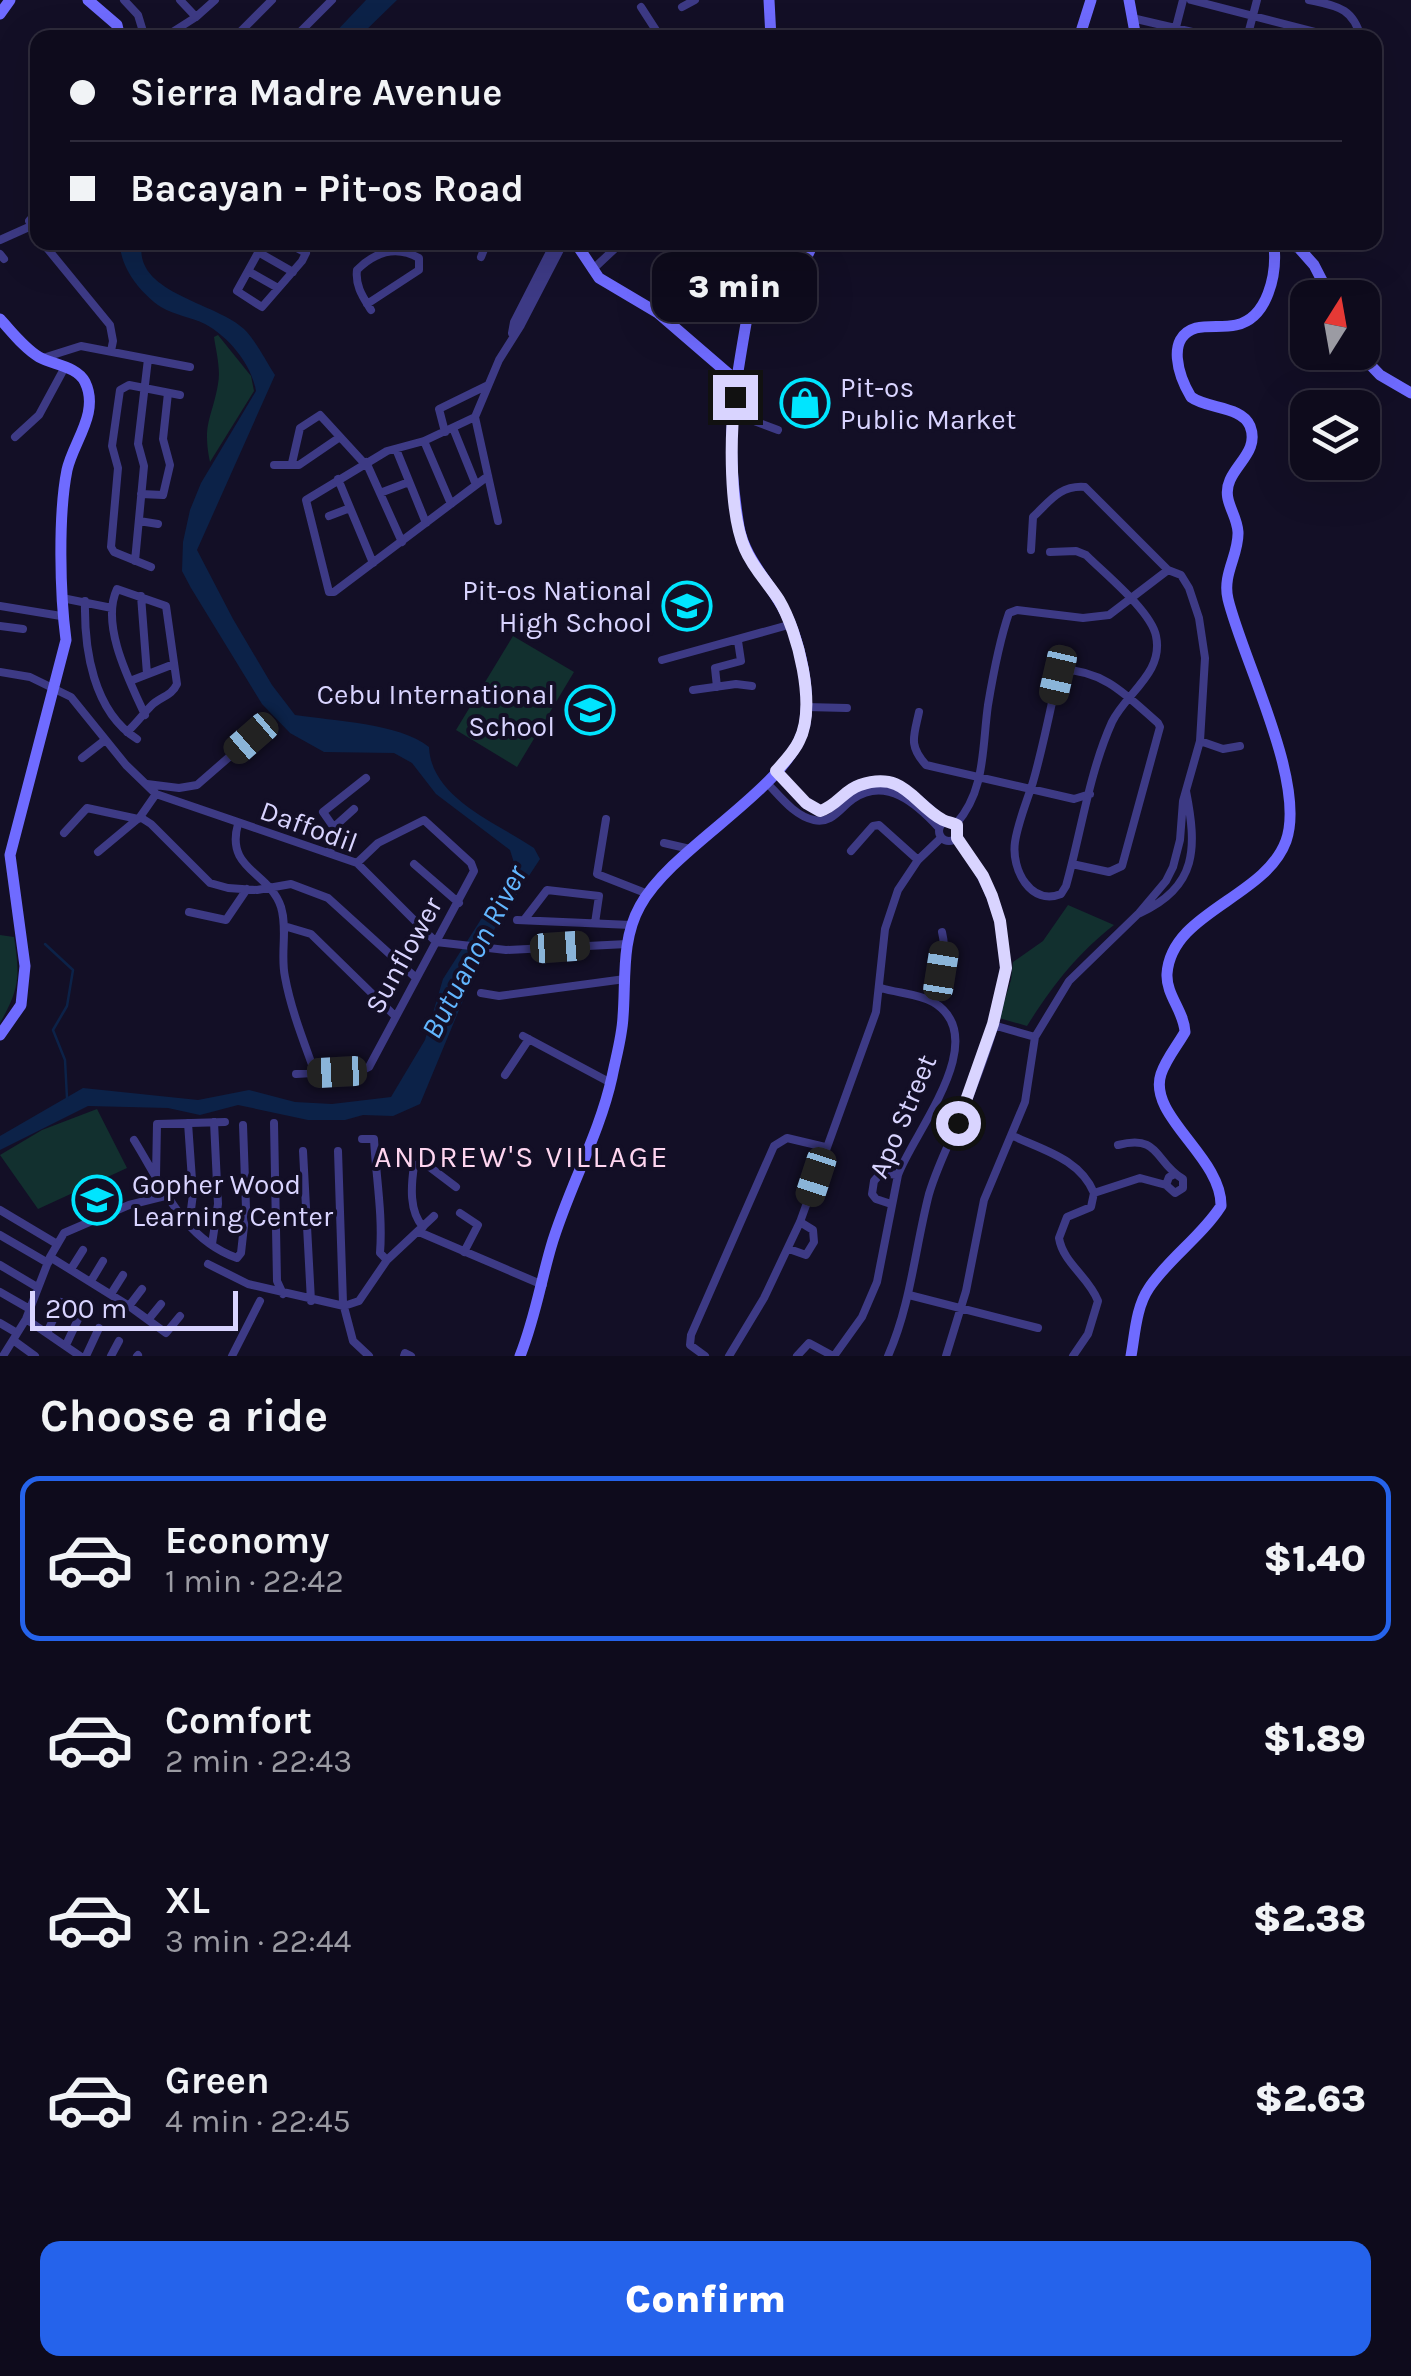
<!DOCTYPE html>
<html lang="en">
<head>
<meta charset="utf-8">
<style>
  :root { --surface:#0e0b1c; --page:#1c1929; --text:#f1f3f6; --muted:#9b9ba3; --line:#2e2b3b; --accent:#2563eb }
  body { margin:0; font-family:Karla,sans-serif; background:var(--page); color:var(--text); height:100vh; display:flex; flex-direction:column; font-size:38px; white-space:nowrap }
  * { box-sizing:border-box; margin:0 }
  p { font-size:32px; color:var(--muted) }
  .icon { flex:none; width:55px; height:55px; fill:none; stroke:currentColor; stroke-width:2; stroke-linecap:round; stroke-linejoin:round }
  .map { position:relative; height:1356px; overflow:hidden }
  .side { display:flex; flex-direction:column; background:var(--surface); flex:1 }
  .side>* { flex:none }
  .banner { position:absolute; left:30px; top:30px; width:1352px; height:220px; border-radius:20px; box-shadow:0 10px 40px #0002,0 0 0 2px var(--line); display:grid; align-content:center; height:220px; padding:0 40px; background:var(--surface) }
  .needle { width:65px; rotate:11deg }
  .buttons { position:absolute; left:1290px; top:280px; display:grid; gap:20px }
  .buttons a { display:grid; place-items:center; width:90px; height:90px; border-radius:20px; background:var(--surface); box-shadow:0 10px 40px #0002,0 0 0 2px var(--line); font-size:50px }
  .scale { position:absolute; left:30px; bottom:25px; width:208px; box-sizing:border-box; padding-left:10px; border:5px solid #d9d4ff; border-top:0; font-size:28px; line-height:35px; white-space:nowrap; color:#d9d4ff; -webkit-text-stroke:8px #130f26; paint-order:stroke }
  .end { position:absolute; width:45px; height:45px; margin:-22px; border:12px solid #d9d4ff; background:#111; box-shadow:0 0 0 5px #111 }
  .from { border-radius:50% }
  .bubble { position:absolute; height:70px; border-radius:20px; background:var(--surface); box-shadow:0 10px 40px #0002,0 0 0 2px var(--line); font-size:32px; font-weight:800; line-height:70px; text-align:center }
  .car { position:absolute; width:30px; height:60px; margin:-30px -15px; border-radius:12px; box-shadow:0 0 8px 2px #0007; background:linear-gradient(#222 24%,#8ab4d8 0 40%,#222 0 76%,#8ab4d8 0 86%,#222 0) }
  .banner b { display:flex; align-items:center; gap:35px; height:95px; font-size:38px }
  .banner b+b { border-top:2px solid var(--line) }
  .banner i { width:25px; height:25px; background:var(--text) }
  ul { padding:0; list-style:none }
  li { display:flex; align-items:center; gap:30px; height:165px; margin:0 20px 15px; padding:0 20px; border:5px solid transparent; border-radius:20px }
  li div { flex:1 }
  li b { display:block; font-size:38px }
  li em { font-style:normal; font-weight:800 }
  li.selected { border-color:var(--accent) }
  li>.icon { width:90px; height:90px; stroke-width:1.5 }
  h2 { padding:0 40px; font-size:45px; line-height:120px }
  .action { display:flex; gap:20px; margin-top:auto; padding:20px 40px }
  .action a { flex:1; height:115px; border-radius:20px; background:var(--accent); color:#fff; font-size:40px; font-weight:800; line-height:115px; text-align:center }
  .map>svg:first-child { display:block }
</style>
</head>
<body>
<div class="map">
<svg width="1411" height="1356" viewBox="0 0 1411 1356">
  <rect width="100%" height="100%" fill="#130f26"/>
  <!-- green -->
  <path fill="#12302f" d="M218,335L251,376L254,391L210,462C202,423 212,419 218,384C221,370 216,351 214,337Z
    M513,636L574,672L517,767L456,730Z
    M1068,905L1114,925C1077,954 1052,986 1027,1026L999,1018L1011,980L1013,962L1043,941Z
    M0,935L14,937C20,976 20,988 0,1023Z
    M97,1109L127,1168L38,1209L0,1155L42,1130Z"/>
  <!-- water -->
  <path fill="#0c2248" d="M366,0H397L359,37H331Z
    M120,243H142C133,293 215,302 244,329C256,341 266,361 275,375L197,550L233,619L272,685L295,715C333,721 400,723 429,747C431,798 497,823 534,848L540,859L496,926L481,957L420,1104L393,1116L363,1115L345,1120H308L238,1105L200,1115L168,1108L88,1106L0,1150V1136L83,1088L198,1100L249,1090L295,1102L332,1104L391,1097L425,1040L443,979L515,866L510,850L436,794L412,763L394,753L324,752L290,733L262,704L191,588L182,571L183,542L190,510L201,483L256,391C252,365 228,336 205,324C191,317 174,315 161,307C140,293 120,267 120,243Z"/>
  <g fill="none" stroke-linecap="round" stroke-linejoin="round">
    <!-- stream -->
    <path stroke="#0c2248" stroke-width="2.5" d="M45,944L73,970L67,1006L53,1030L65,1060L67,1098"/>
    <!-- street -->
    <path stroke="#3d3a85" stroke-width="8" d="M124,0L138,15L145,38
      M180,0L196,17
      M1191,0L1339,38
      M1309,0C1336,6 1353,7 1361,38
      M641,7L661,38
      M682,7L695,0
      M1132,18L1218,38
      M1176,27L1183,0
      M163,38L196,17L215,0
      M234,38L272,0
      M294,38L332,0
      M1247,38L1257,0
      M38,211L29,221L38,237
      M0,240L29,227
      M42,242L110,325L113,341L111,351
      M55,242L65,244
      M264,242L237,291L262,307L302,261L306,253L304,242
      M286,242L306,253
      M258,252L293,272
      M0,254L4,259
      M481,257L487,242
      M592,270L622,242
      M248,271L278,288
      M738,278L754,281
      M367,304L419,270V258C396,245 375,252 357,270C355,286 363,297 371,310
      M512,333L514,322L555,242
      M43,358L81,346L190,367
      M733,413L778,430
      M475,417L424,441L387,451L306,500L329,592H334L488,476
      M475,417L499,360L521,325L564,242
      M475,417L498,521
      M453,428L476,485
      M445,432L439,409L488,385
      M15,437L39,415L65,367
      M424,441L451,504
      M396,449L426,523
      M366,462L402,542
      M292,463L300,428L320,415L364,463
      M274,465H299L340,437
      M338,479L373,563
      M380,493L409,482
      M141,494L163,495L170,465L163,439L168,393
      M329,516L350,508
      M139,521L158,524
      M1031,550L1033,517C1050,501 1060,485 1085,487L1168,570
      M1050,552L1076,551L1086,555C1105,574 1151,611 1156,636C1164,673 1126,693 1112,722C1089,773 1081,833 1066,886L1061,894C1031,906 1011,870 1015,842C1018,822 1027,801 1033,782C1043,747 1050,711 1058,675L1063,670C1104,670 1128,697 1158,723L1160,727L1122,866L1109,872L1072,864
      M135,561L144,466L138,444L148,359
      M151,567L114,552L111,547L118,468L112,446L120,390L129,385L180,395
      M141,596L147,674
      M62,598L112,608
      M85,601C84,649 93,711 137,739
      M0,606L61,616
      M0,626L23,629
      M662,660L792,624
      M0,672L30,677L71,697L126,765L156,794L357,863L436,942L506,950L627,944
      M130,681L174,664
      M717,687L715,668L741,661L738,641
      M693,690L736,684L752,686
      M806,707L847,708
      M919,712C914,736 908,745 926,765L1074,799L1090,794
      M127,732C136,724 143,714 151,706C161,696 171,697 177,684L166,606L117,589C100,625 130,682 145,715
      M1200,741L1223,749L1240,746
      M82,758L105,740
      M776,771L806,803L821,811C835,807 841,795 853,788C889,767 920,799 945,822
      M766,782C779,795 794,816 814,820C832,824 840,808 853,799C886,776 917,804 939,828
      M147,784L179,788L197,785L251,738
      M140,817L151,824L210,883L228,888L257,890L291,884L328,898L415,977
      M606,819L597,874L648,894
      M939 831a10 10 0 1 1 20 0a10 10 0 1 1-20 0Z
      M238,824C225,870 269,871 281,907C288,930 280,954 285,977C291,1010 304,1042 315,1073
      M334,827L354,809
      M64,833L87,808L138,819
      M664,843L690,849
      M851,851L873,826L879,825L918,860
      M98,852L140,817L156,794
      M329,852L339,835L323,812L366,778
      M414,864L459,903
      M189,912L226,920L247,889
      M1140,913C1198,887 1197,847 1186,791
      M517,920L631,925
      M524,920L547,890L599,896L595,923
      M284,926L311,934L394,1015
      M481,993L499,996L625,979
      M932,1001C938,979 948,955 942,932
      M993,1025L1035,1037
      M523,1036L611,1083
      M296,1074L363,1070L369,1067L474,871L471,863L424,820L378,843L357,863
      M505,1075L529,1039
      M188,1123L193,1194L189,1225
      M274,1123L277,1281L283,1294
      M1013,1136C1043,1150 1080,1159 1094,1193L1091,1207L1067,1217L1059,1238C1063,1263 1089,1277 1098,1301L1088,1334L1073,1356
      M362,1139H374C376,1177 383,1215 380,1253L387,1260
      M134,1140C162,1185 183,1239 237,1258L241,1253L246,1208L243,1125
      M1118,1145C1161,1134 1154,1162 1183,1179V1188L1175,1193L1166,1185L1169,1177L1175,1174
      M303,1151L311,1301
      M338,1151L343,1303L353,1341L369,1356
      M156,1176L157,1124L225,1122
      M1094,1193L1140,1178L1166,1185
      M891,1204L876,1199L872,1194L874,1181L881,1173L898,1175
      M0,1210L57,1244
      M460,1213L478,1225L464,1252
      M423,1227C409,1211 411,1186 414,1166L423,1162L456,1187
      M419,1232L543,1285
      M0,1235L48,1263
      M212,1244L218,1204L214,1122
      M789,1249L806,1255L814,1242L813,1230L800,1222
      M50,1257L129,1306L166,1333L180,1316
      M208,1264L248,1284L344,1306L359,1301L387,1260L434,1216
      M0,1265L37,1287
      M71,1269L83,1250
      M91,1281L103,1261
      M0,1292L28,1308
      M111,1294L123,1275
      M909,1295L1038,1328
      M129,1306L142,1289
      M26,1319L80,1356
      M148,1320L161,1304
      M0,1323L17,1333
      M47,1333L61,1302
      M13,1340L35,1356
      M66,1345L80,1315
      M3,1356L26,1319L50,1257L64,1233L129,1205L165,1196
      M86,1356L99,1328
      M111,1356L119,1341
      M137,1356L138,1355
      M232,1356L260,1301
      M404,1356L405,1353L411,1356
      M705,1356L690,1345L691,1335L774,1146L787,1138L825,1147
      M729,1356L764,1298L800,1222L876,1012L885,929L898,890L918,860L941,838
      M797,1356L809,1343L833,1356
      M834,1356L862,1317L877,1282L898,1175C913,1133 994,1038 933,1002C919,994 897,993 881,988
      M888,1356C911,1304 915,1248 929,1194C939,1160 957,1128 970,1095C1011,991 1024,934 957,838
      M946,1356L966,1291L984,1200L1025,1102L1035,1037L1069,981L1139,913L1166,881L1173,867L1180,840L1183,801L1200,741L1205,658L1199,618L1189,588L1181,575L1168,570L1109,615L1083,618L1017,610L1009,613C999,642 993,675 988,705C982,747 986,790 956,824"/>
    <!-- secondary -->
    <path stroke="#6f6bff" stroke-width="11" d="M88,0L117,25L120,38
      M769,0L771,38
      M1129,0L1136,38
      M0,14L10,0
      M1079,38L1091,0
      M575,242L599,278L658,313L738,382
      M1263,242L1298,247L1314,265L1331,298
      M753,298C793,301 798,273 814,242
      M0,319C12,332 24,348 39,357C53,365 77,366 85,382C100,413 73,442 67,470C58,515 60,595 66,640L10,855L25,966L21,1005L0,1035
      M1358,352L1380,375L1411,393
      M520,1356C535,1318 540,1285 551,1247C568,1189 599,1136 612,1077C616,1057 622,1037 623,1017C626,980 621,940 640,906C673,845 793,787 805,723C811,687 798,630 778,600C764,576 744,555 739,527C734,496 730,461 732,429C735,367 752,305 758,242
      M1131,1356C1135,1334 1136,1307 1149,1288C1169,1258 1201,1237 1221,1206C1222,1157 1147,1116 1161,1074C1166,1059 1177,1046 1185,1032C1184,1011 1166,995 1167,974C1171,912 1265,898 1286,841C1307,783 1242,658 1228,599C1222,574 1239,555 1238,532C1237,513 1221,500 1230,480C1238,462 1259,449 1250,426C1242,406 1207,409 1191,397C1179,377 1165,337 1196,328C1209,325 1223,328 1236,325C1268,318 1277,274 1274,246"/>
  </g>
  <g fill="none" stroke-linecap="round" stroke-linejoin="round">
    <!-- route -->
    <path stroke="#d9d4ff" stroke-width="12" d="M735,397C730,437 729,513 745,549C753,568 768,583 779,600C798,632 817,706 799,741C794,752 784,762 776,771L806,803L820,811C837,806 844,790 860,785C905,770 913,804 943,820C947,822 953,823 957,825V838L983,876L992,896L1000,921L1006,968L993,1024L958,1123"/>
  </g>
  <!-- icons -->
  <defs>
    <g id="shop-ring" transform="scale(2.5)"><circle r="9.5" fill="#130f26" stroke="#00e5ff" stroke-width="1.5"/><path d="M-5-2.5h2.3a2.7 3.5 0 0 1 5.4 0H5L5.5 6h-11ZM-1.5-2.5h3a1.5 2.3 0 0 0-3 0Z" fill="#00e5ff"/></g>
    <g id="school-ring" transform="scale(2.5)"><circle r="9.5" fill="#130f26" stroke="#00e5ff" stroke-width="1.5"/><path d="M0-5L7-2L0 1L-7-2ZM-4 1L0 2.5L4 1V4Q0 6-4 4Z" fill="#00e5ff"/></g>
  </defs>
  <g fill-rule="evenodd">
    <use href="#shop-ring" x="805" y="403"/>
    <use href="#school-ring" x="687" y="606"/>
    <use href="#school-ring" x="590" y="710"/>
    <use href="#school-ring" x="97" y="1200"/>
  </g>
  <g text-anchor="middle" stroke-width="8" stroke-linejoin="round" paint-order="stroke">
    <!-- poi labels -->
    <g font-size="28" fill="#d9d4ff" stroke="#130f26" text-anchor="start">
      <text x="840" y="397">Pit-os<tspan x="840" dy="32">Public Market</tspan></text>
      <text x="652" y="600" text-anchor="end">Pit-os National<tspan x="652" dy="32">High School</tspan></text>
      <text x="555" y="704" text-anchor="end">Cebu International<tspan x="555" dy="32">School</tspan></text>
      <text x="132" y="1194">Gopher Wood<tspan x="132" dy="32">Learning Center</tspan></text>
    </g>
    <!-- street labels -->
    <g font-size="28" fill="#d9d4ff" stroke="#130f26">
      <text transform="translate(309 826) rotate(20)" y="10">Daffodil</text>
      <text transform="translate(403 955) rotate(-61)" y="10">Sunflower</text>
      <text transform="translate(902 1116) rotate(-67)" y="10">Apo Street</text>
    </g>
    <!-- water labels -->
    <g font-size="30" font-style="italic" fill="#62b6ff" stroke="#130f26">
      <text transform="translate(474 952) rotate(-62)" y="10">Butuanon River</text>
    </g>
    <!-- neighbourhood labels -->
    <g font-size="30" letter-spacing="2.5" fill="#ffd6f0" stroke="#130f26">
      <text x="522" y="1167">ANDREW'S VILLAGE</text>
    </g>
  </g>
</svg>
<div class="buttons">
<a><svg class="needle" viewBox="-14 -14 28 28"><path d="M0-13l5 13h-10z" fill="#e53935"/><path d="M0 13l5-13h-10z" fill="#9b9ba3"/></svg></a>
<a><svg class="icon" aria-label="layers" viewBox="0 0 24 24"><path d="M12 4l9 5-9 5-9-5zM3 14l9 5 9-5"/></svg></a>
</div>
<div class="scale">200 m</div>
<i class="end from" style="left:958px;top:1123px"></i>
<i class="end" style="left:735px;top:397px"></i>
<div class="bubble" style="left:652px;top:252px;width:165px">3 min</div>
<i class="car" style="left:1058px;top:675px;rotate:193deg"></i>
<i class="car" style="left:251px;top:738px;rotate:229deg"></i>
<i class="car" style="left:560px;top:947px;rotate:86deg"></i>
<i class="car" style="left:941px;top:971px;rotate:9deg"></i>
<i class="car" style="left:337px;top:1072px;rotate:267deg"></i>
<i class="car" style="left:816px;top:1177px;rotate:198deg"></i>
<div class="banner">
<b><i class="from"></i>Sierra Madre Avenue</b>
<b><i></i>Bacayan - Pit-os Road</b>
</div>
</div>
<section class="side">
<h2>Choose a ride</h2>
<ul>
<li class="selected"><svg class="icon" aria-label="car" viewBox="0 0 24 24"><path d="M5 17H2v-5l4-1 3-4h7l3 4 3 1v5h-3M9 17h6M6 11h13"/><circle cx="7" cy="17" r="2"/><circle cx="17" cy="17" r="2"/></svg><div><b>Economy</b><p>1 min · 22:42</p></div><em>$1.40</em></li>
<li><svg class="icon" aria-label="car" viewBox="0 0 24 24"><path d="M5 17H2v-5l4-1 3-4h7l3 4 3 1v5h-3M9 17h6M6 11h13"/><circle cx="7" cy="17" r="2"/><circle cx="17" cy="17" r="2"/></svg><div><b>Comfort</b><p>2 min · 22:43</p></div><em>$1.89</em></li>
<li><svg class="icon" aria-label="car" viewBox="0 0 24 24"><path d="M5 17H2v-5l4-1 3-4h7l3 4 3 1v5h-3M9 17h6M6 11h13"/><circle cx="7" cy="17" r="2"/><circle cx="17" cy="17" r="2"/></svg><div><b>XL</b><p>3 min · 22:44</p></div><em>$2.38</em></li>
<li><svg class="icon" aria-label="car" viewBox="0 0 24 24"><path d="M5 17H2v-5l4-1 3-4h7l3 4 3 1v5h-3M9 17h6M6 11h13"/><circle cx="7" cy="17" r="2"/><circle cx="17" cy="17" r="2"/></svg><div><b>Green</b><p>4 min · 22:45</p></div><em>$2.63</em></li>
</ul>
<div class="action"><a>Confirm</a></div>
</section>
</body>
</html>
